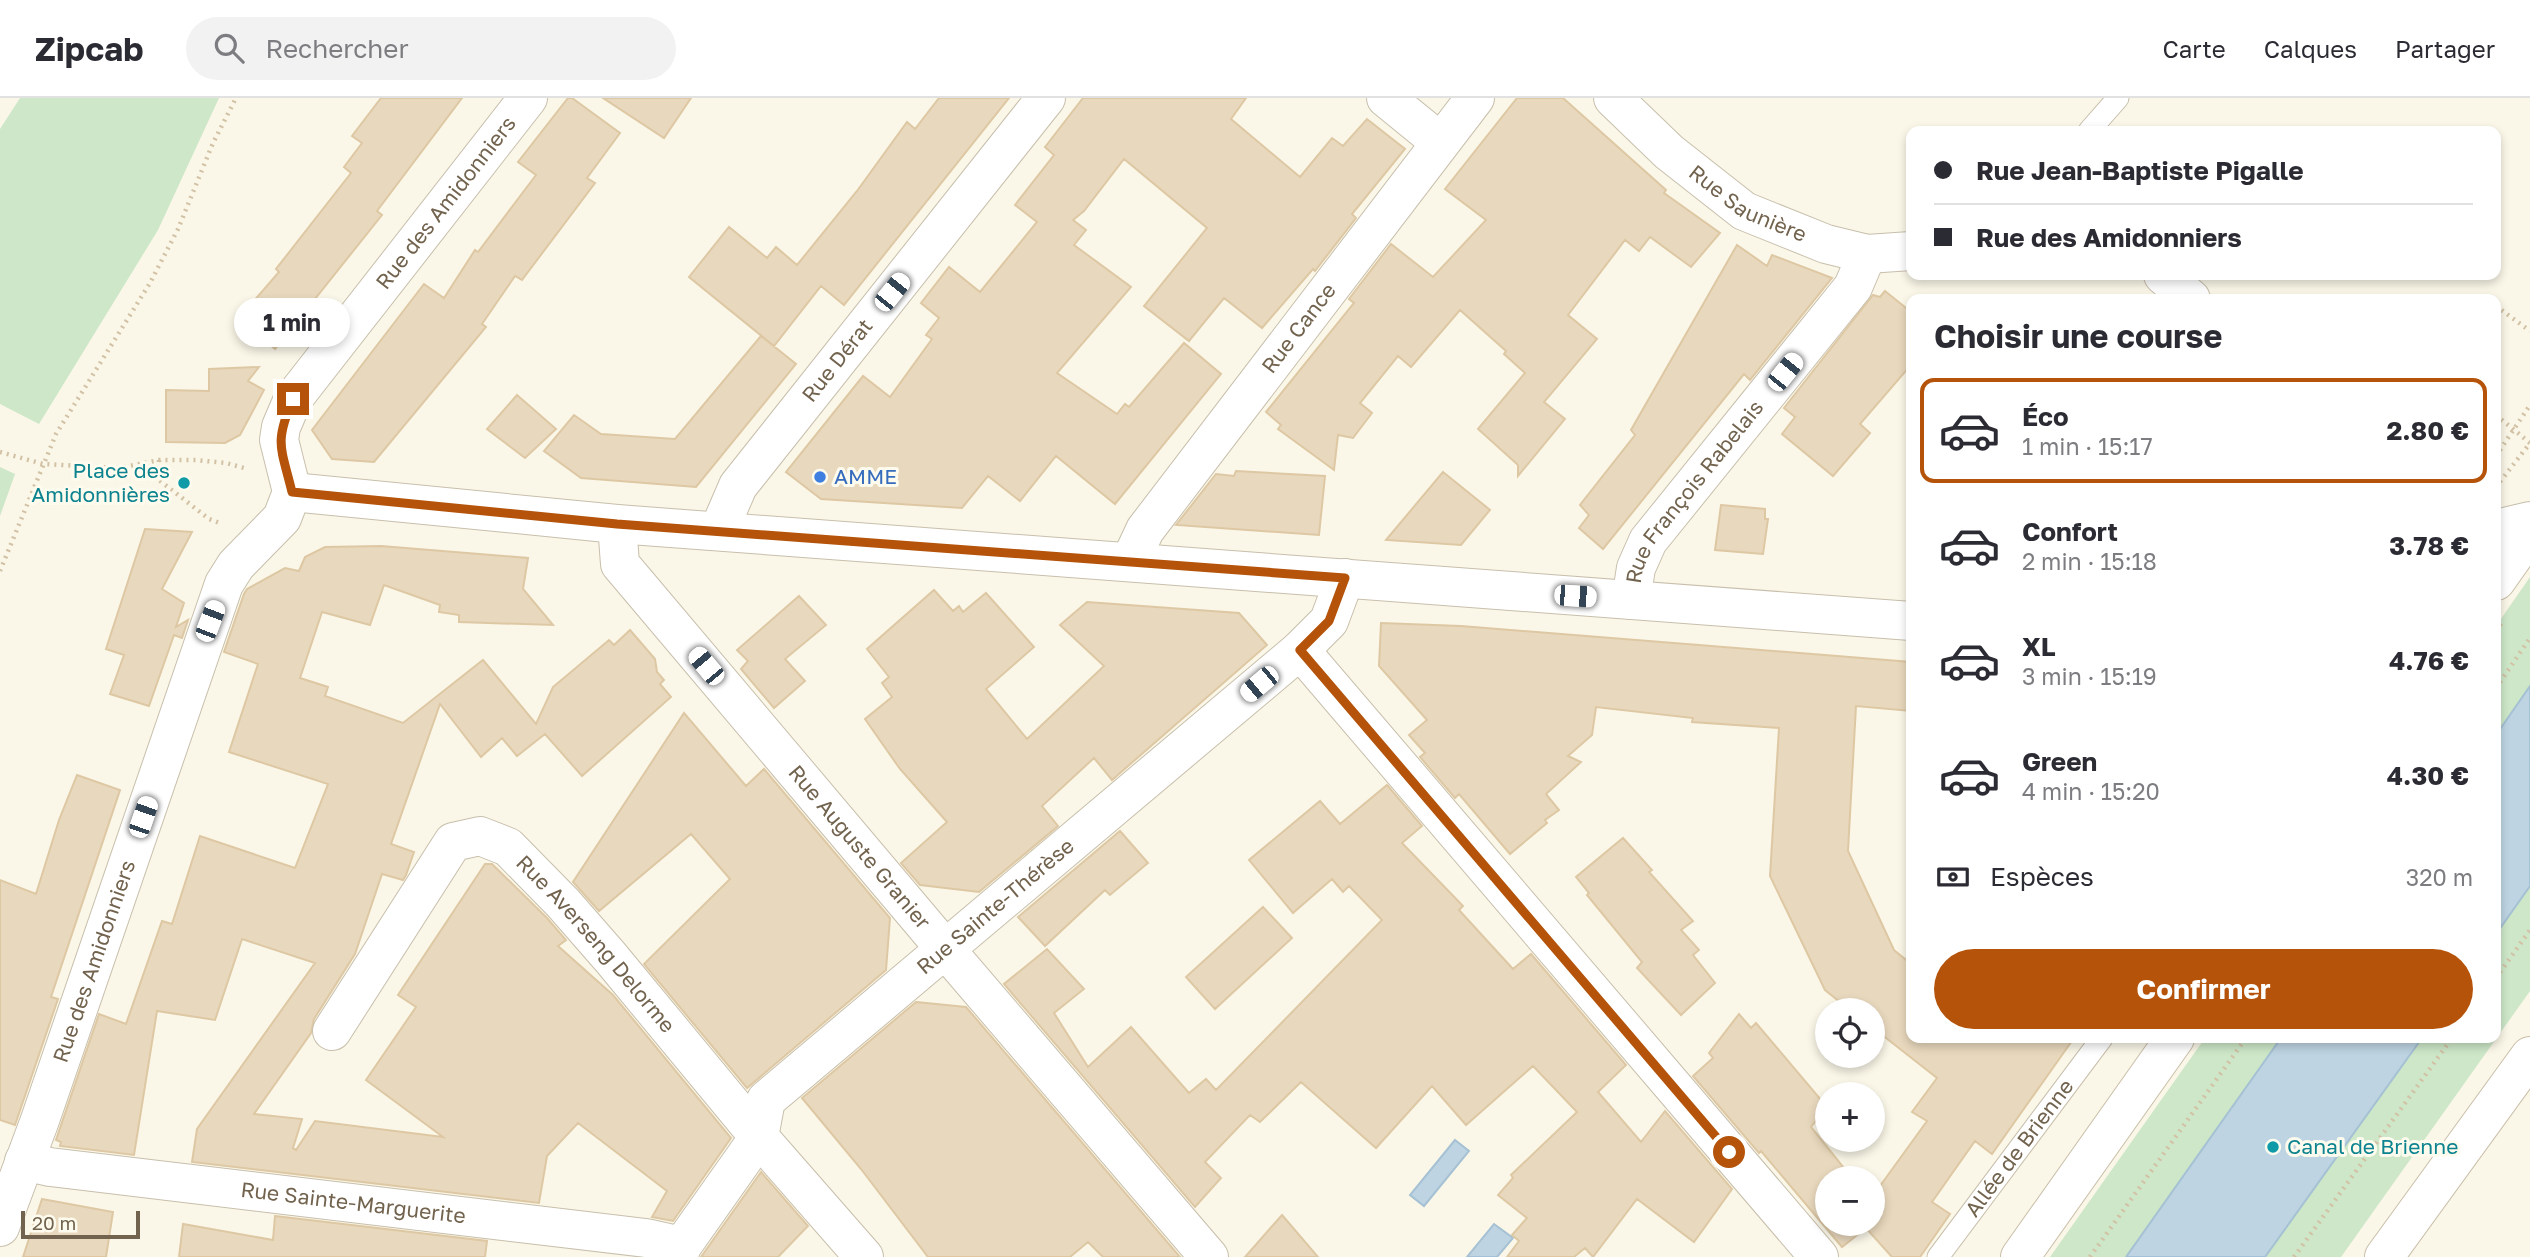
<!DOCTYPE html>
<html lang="fr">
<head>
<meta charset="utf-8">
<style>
  :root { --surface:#fff; --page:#f2f2f3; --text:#2b2b33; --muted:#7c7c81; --line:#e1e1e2; --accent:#b45309 }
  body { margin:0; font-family:"Golos Text",sans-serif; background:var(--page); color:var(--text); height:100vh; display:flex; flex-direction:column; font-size:26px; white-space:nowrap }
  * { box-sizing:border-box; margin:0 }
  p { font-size:23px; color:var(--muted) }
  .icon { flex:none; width:38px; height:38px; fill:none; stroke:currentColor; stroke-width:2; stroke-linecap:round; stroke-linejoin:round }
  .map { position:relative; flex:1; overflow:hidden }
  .details { position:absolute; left:1906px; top:196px; width:595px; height:749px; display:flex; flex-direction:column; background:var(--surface); border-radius:14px; box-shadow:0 4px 10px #0003 }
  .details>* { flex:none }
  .guide { position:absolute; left:1906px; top:28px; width:595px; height:154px; border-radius:14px; box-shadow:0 4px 10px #0003; display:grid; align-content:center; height:154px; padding:0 28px; background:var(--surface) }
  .fabs { position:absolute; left:1815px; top:900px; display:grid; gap:14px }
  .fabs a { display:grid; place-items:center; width:70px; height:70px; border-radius:50%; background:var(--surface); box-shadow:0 4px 10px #0003; font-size:35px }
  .scale { position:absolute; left:21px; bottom:18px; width:119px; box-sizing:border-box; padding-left:7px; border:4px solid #72634e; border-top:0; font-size:19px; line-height:24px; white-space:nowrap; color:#72634e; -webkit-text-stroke:5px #fdfbee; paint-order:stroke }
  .end { position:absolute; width:32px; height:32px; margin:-16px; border:9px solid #b45309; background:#fff; box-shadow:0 0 0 4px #fff }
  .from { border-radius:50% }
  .bubble { position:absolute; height:49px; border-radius:24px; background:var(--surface); box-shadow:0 4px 10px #0003; font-size:23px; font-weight:700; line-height:49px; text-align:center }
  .car { position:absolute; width:21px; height:42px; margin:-21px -10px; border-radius:9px; box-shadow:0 0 5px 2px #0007; background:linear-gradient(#fff 24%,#345 0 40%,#fff 0 76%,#345 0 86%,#fff 0) }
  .guide b { display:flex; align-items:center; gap:24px; height:66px; font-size:26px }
  .guide b+b { border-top:2px solid var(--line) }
  .guide i { width:18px; height:18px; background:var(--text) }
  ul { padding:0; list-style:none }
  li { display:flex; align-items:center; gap:21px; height:105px; margin:0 14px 10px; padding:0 14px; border:4px solid transparent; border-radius:14px }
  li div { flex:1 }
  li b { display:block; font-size:26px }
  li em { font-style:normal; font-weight:700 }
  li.current { border-color:var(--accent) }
  li>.icon { width:63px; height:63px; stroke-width:1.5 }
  h2 { padding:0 28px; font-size:32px; line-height:84px }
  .pay { display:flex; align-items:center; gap:18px; height:77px; padding:0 28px; font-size:26px }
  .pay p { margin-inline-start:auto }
  .action { display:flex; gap:14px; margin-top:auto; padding:14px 28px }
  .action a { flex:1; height:80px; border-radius:42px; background:var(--accent); color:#fff; font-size:28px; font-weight:700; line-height:80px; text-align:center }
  header { display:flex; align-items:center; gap:42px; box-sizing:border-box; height:98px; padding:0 35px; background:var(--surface); border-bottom:2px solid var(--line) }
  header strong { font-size:33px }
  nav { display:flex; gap:38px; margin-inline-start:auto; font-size:24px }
  .search { width:490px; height:63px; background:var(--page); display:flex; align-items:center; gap:18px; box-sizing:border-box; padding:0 24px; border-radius:38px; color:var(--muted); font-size:26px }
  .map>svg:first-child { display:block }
</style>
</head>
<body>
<header>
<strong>Zipcab</strong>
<div class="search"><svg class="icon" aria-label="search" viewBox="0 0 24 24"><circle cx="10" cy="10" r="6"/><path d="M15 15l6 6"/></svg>Rechercher</div>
<nav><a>Carte</a><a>Calques</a><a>Partager</a></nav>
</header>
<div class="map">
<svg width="2530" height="1159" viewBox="0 0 2530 1159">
  <rect width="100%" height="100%" fill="#faf7e8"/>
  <!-- green -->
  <path fill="#cde7c8" d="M20,0H219L158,132L39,326L0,306V31Z
    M0,369L15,376L0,418Z
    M2530,479V588L2496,637V528Z
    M2530,788V893L2341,1159H2265L2421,940H2496V836Z
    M2205,940H2281L2126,1159H2050Z"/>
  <!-- water -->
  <path fill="#bed4e2" stroke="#a5c1d3" stroke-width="2" d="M2530,588V788L2496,836V637Z
    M2281,940H2422L2265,1159H2126Z
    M1455,1042L1469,1053L1424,1108L1410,1097Z
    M1494,1126L1513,1140L1497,1159H1467Z"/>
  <!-- building -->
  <path fill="#e8d8bd" stroke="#dec8a4" stroke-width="2" d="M381,0H462L377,113L382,117L275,251L239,220L279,174L276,171L351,75L344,69L362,45L352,38Z
    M568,0H572L620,35L587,80L595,85L522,182L515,178L482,226L486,229L374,364L332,361L312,332L424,186L444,200L475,152L478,154L536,77L518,64Z
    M603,0H691L664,40Z
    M939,0H1009L844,207L821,188L774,248L689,179L729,129L767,160L776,149L797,167L857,93L907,24L915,31Z
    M1083,0H1246L1231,21L1300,79L1332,40L1343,48L1367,21L1405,51L1352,116L1356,120L1315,173L1313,171L1262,230L1224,200L1189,243L1144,208L1207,130L1124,61L1084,113L1073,122L1086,132L1074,147L1131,189L1057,275L1117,316L1125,306L1129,309L1184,245L1221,276L1115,406L1056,358L1020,403L988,378L962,410L821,401L786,374L863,278L890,299L932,241L926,237L939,220L921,205L949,169L980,194L1037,124L1015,107L1054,57L1045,49Z
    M1517,0H1563L1666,92L1664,95L1720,135L1691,169L1650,139L1639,153L1625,142L1568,217L1597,241L1544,304L1565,321L1518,378V367L1478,331L1525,275L1504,256L1506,253L1460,212L1411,269L1398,258L1360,305L1372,315L1353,340L1338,337L1334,372L1278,331L1281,327L1266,314L1354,205L1349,201L1391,146L1433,179L1486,122L1445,91Z
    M1737,147L1767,168L1772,157L1832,180L1750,282L1744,276L1603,451L1579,430L1589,417L1580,407L1635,337L1631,332Z
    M1885,193L1911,214V267L1860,326L1870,335L1833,378L1782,336L1795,319L1784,310L1873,197L1880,199Z
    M761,238L796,266L696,389L581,380L544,353L574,317L601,336L675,341Z
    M259,269L248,283L264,292L240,337L225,345L166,344V292L209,293V271Z
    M517,297L556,331L525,360L487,331Z
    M1236,373L1325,378L1319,437L1176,427L1216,376L1234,378Z
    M1443,374L1490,412L1461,447L1386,442Z
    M1721,407L1765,411V421H1768L1763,456L1715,452Z
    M145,431L192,434L162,491L184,505L176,529L188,522L182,540L174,537L149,608L110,596L124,557L106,551Z
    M381,448L528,460L523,491L553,527L459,524V517L439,514L440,507L384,487L370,527L322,514L300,580L328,589L325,598L403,625L483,562L536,626L553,589L609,542L614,547L630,532L655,561L657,574L664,582L660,586L671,599L582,678L545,636L517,658L502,640L481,659L440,606L391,746L414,754L406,777L403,782L382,776L355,856L314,921L311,935L254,1016L302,1021L293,1050L296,1052L315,1023L443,1039L366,982L416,909L398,897L485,766H492L547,820L566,842L558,848L613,897L731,1040L673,1123L652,1119L667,1093L578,1025L547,1058L539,1105L192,1064L197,1031L315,865L242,841L215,922L157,913L134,1057L60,1048L61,1044L56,1042L99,916L126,926L162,823L172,826L200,738L295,770L328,686L229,654L258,566L224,554L244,496L247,491L285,470L299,473L305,459L325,449Z
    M934,492L953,513L959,508L963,514L986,495L1034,549L986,591L1027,641L1104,568L1060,527L1087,504L1239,515L1267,547L1112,682L1094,660L1042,708L1058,728L979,794L920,787L901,765L947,724L900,671L865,621L892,599L882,585L889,579L867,551Z
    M799,498L826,527L785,561L805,583L774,610L741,571L748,563L737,552Z
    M1381,525L1461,528L1911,564V613L1856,608L1848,753L1894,852L1911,866V940H2074L1992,1056L1975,1043L1932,1104L1950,1116L1920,1159H1892L1866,1130L1842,1149L1761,1053L1759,1055L1693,978L1713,960L1709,955L1739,916L1751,930L1756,925L1827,1009L1811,1029L1852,1080H1827V1125H1872V1099L1927,1023L1912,1014L1937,980L1872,929V912H1850L1825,892L1770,778L1779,630L1692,624L1693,620L1596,609L1592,637L1568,658L1581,664L1546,696L1559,712L1545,722L1547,725L1510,756L1459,696L1455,700L1420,659L1425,655L1409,637L1427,622L1379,568Z
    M684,615L746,688L764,671L890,820L886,872L747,990L644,866L730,781L691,736L599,813L573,784Z
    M77,677L120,692L51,899L58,901L15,1027L0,1022V782L36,796L59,722Z
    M1387,687L1422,728L1402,745L1463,808L1459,812L1513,871L1531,856L1626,967L1598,994L1641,1044L1665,1013L1732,1091L1694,1144L1637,1101L1593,1159L1585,1150L1574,1159H1507L1519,1143L1512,1137L1527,1120L1498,1097L1513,1080L1511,1077L1577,1014L1533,968L1466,1027L1432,988L1376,1050L1301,984L1260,1024L1250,1017L1205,1064L1221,1080L1195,1109L1004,886L1047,851L1084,891L1054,915L1088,969L1131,929L1189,995L1206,981L1216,992L1382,822L1349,788L1343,794L1332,781L1293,815L1249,762L1320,703L1340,726Z
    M1120,733L1148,765L1110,797L1105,792L1045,848L1018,819Z
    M1623,740L1652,772L1649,774L1693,823L1681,832L1699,852L1693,857L1715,885L1681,917L1637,870L1642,864L1587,797L1589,795L1576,779Z
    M1263,809L1292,840L1215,911L1186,879Z
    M916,904L966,909L1180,1159H1103L1088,1144L1070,1159H928L861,1071L802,1000Z
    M761,1074L808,1128L778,1159H701Z
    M42,1101L113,1114L106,1159H23Z
    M1282,1117L1318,1159H1245Z
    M275,1118L487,1143L485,1159H179L183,1126L273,1142Z"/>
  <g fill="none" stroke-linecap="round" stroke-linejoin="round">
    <!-- lane casing -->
    <g stroke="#c8bfac" stroke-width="23">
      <g id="lane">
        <path d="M2089,33L2118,0"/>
        <path id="s1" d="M1938,1159L2102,940"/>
      </g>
    </g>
    <!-- street casing -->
    <g stroke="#c8bfac" stroke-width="40">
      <g id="street">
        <path d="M1386,0L1440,44"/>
        <path id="s2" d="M1613,0L1669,54L1744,113L1826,146L1867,156L1911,153"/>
        <path d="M2163,177L2191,201"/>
        <path d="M292,394L617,426L1911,523"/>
        <path id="s3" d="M617,426L620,466L946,852L1209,1159"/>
        <path d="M2496,431L2530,423"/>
        <path id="s4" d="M719,432L738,388L1046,0"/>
        <path id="s5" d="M1130,464L1145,432L1475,0"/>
        <path id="s6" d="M1631,502L1636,470L1648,443L1853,189L1867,156"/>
        <path d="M1300,552L1819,1159"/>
        <path id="s7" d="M332,933L453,744L480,738L508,749L563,805L611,860L759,1039L864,1159"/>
        <path id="s8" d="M24,1063L50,1069L646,1140L682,1148"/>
        <path id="s9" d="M0,1129L40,1022L224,486L236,467L282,420L292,394L279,342L281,329L293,301L528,0"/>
        <path id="s10" d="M678,1159L682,1148L759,1039L766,1002L1300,552L1329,523L1345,480"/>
      </g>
    </g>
    <!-- secondary casing -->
    <g stroke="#c9bea8" stroke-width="40">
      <path id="secondary" d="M2496,483L2530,435
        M2020,1159L2175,940
        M2384,1159L2530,958"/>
    </g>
    <!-- path -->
    <path stroke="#d2c1a5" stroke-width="4.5" stroke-dasharray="2 5" stroke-linecap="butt" d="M2496,208L2530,233
      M2496,317L2530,345L2496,389
      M0,354L43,366L119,370L159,362H196L226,365L244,370
      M2496,358L2530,307
      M159,362V382L209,421L222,426
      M0,473L56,336L150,185L178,131L213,45L236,0
      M2496,533L2503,523
      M2496,590L2530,540
      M2496,880L2530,832
      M2090,1159L2246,940
      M2294,1159L2452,940"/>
    <!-- lane -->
    <use href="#lane" stroke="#fff" stroke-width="21"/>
    <!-- street -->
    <use href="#street" stroke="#fff" stroke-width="38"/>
    <!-- secondary -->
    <use href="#secondary" stroke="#fff" stroke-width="38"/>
  </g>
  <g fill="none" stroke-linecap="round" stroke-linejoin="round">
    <!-- route -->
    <path stroke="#b45309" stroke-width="9" d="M293,301C274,345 281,349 292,394L617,426L1345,480L1329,523L1300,552L1729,1054"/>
  </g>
  <!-- markers -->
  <circle fill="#3f7fe0" stroke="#fdfbee" stroke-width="2.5" cx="820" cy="379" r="7"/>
  <g fill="#0f9aa8" stroke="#fdfbee" stroke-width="2.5">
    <circle cx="184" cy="385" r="7"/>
    <circle cx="2273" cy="1049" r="7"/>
  </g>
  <g text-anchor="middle" stroke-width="6" stroke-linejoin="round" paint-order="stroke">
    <!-- street labels -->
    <g font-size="21" fill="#72634e" stroke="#fdfbee">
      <text dy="7" stroke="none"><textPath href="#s2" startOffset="173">Rue Saunière</textPath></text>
      <text dy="7" stroke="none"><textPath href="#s9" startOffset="1143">Rue des Amidonniers</textPath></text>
      <text dy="7" stroke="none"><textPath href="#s5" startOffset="289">Rue Cance</textPath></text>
      <text dy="7" stroke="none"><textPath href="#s4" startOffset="208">Rue Dérat</textPath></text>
      <text dy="7" stroke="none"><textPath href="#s6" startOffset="128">Rue François Rabelais</textPath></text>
      <text dy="7" stroke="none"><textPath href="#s3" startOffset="411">Rue Auguste Granier</textPath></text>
      <text dy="7" stroke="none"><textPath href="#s10" startOffset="483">Rue Sainte-Thérèse</textPath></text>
      <text dy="7" stroke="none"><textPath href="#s7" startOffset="413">Rue Averseng Delorme</textPath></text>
      <text dy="7" stroke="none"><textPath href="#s9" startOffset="282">Rue des Amidonniers</textPath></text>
      <text dy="7" stroke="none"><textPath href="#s1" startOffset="136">Allée de Brienne</textPath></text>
      <text dy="7" stroke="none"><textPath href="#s8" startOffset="332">Rue Sainte-Marguerite</textPath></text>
    </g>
    <!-- culture labels -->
    <g font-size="21" fill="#0d838f" stroke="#fdfbee" text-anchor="end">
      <text x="170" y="380">Place des<tspan x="170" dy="24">Amidonnières</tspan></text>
      <text x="2287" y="1056" text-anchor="start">Canal de Brienne</text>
    </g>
    <!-- shop labels -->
    <g font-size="21" fill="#366cbe" stroke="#fdfbee" text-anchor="start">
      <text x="834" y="386">AMME</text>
    </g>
  </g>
</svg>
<div class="fabs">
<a><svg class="icon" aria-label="locate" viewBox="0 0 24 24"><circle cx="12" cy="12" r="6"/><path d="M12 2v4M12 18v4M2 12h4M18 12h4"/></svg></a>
<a>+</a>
<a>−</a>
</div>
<div class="scale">20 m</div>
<i class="end from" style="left:1729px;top:1054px"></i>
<i class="end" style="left:293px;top:301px"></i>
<div class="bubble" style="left:234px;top:200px;width:116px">1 min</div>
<i class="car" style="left:892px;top:194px;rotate:39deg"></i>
<i class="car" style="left:1785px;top:274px;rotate:39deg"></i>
<i class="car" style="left:1575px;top:498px;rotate:94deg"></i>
<i class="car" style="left:210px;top:523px;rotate:21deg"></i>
<i class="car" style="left:706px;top:568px;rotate:320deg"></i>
<i class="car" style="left:1259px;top:586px;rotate:230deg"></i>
<i class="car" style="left:143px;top:719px;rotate:19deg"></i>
<div class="guide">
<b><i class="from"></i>Rue Jean-Baptiste Pigalle</b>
<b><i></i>Rue des Amidonniers</b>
</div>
<section class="details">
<h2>Choisir une course</h2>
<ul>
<li class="current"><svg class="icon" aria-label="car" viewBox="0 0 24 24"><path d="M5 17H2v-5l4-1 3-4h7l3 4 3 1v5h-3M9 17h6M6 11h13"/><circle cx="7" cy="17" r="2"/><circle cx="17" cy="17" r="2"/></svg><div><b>Éco</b><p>1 min · 15:17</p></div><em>2.80 €</em></li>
<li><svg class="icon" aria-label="car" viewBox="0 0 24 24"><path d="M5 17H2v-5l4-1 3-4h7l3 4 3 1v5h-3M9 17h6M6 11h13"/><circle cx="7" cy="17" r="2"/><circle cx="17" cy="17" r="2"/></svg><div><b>Confort</b><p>2 min · 15:18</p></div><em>3.78 €</em></li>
<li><svg class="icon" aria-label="car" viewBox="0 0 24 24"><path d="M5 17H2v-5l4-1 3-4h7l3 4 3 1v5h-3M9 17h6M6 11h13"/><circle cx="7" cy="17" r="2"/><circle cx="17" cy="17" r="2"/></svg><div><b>XL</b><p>3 min · 15:19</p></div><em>4.76 €</em></li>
<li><svg class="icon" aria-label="car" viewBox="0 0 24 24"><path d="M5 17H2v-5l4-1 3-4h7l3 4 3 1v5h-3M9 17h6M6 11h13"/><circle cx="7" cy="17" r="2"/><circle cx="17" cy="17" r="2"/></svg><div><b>Green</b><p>4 min · 15:20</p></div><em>4.30 €</em></li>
</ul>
<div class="pay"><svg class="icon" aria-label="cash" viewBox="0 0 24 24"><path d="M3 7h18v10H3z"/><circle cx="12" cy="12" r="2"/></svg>Espèces<p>320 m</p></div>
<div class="action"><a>Confirmer</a></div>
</section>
</div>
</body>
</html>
